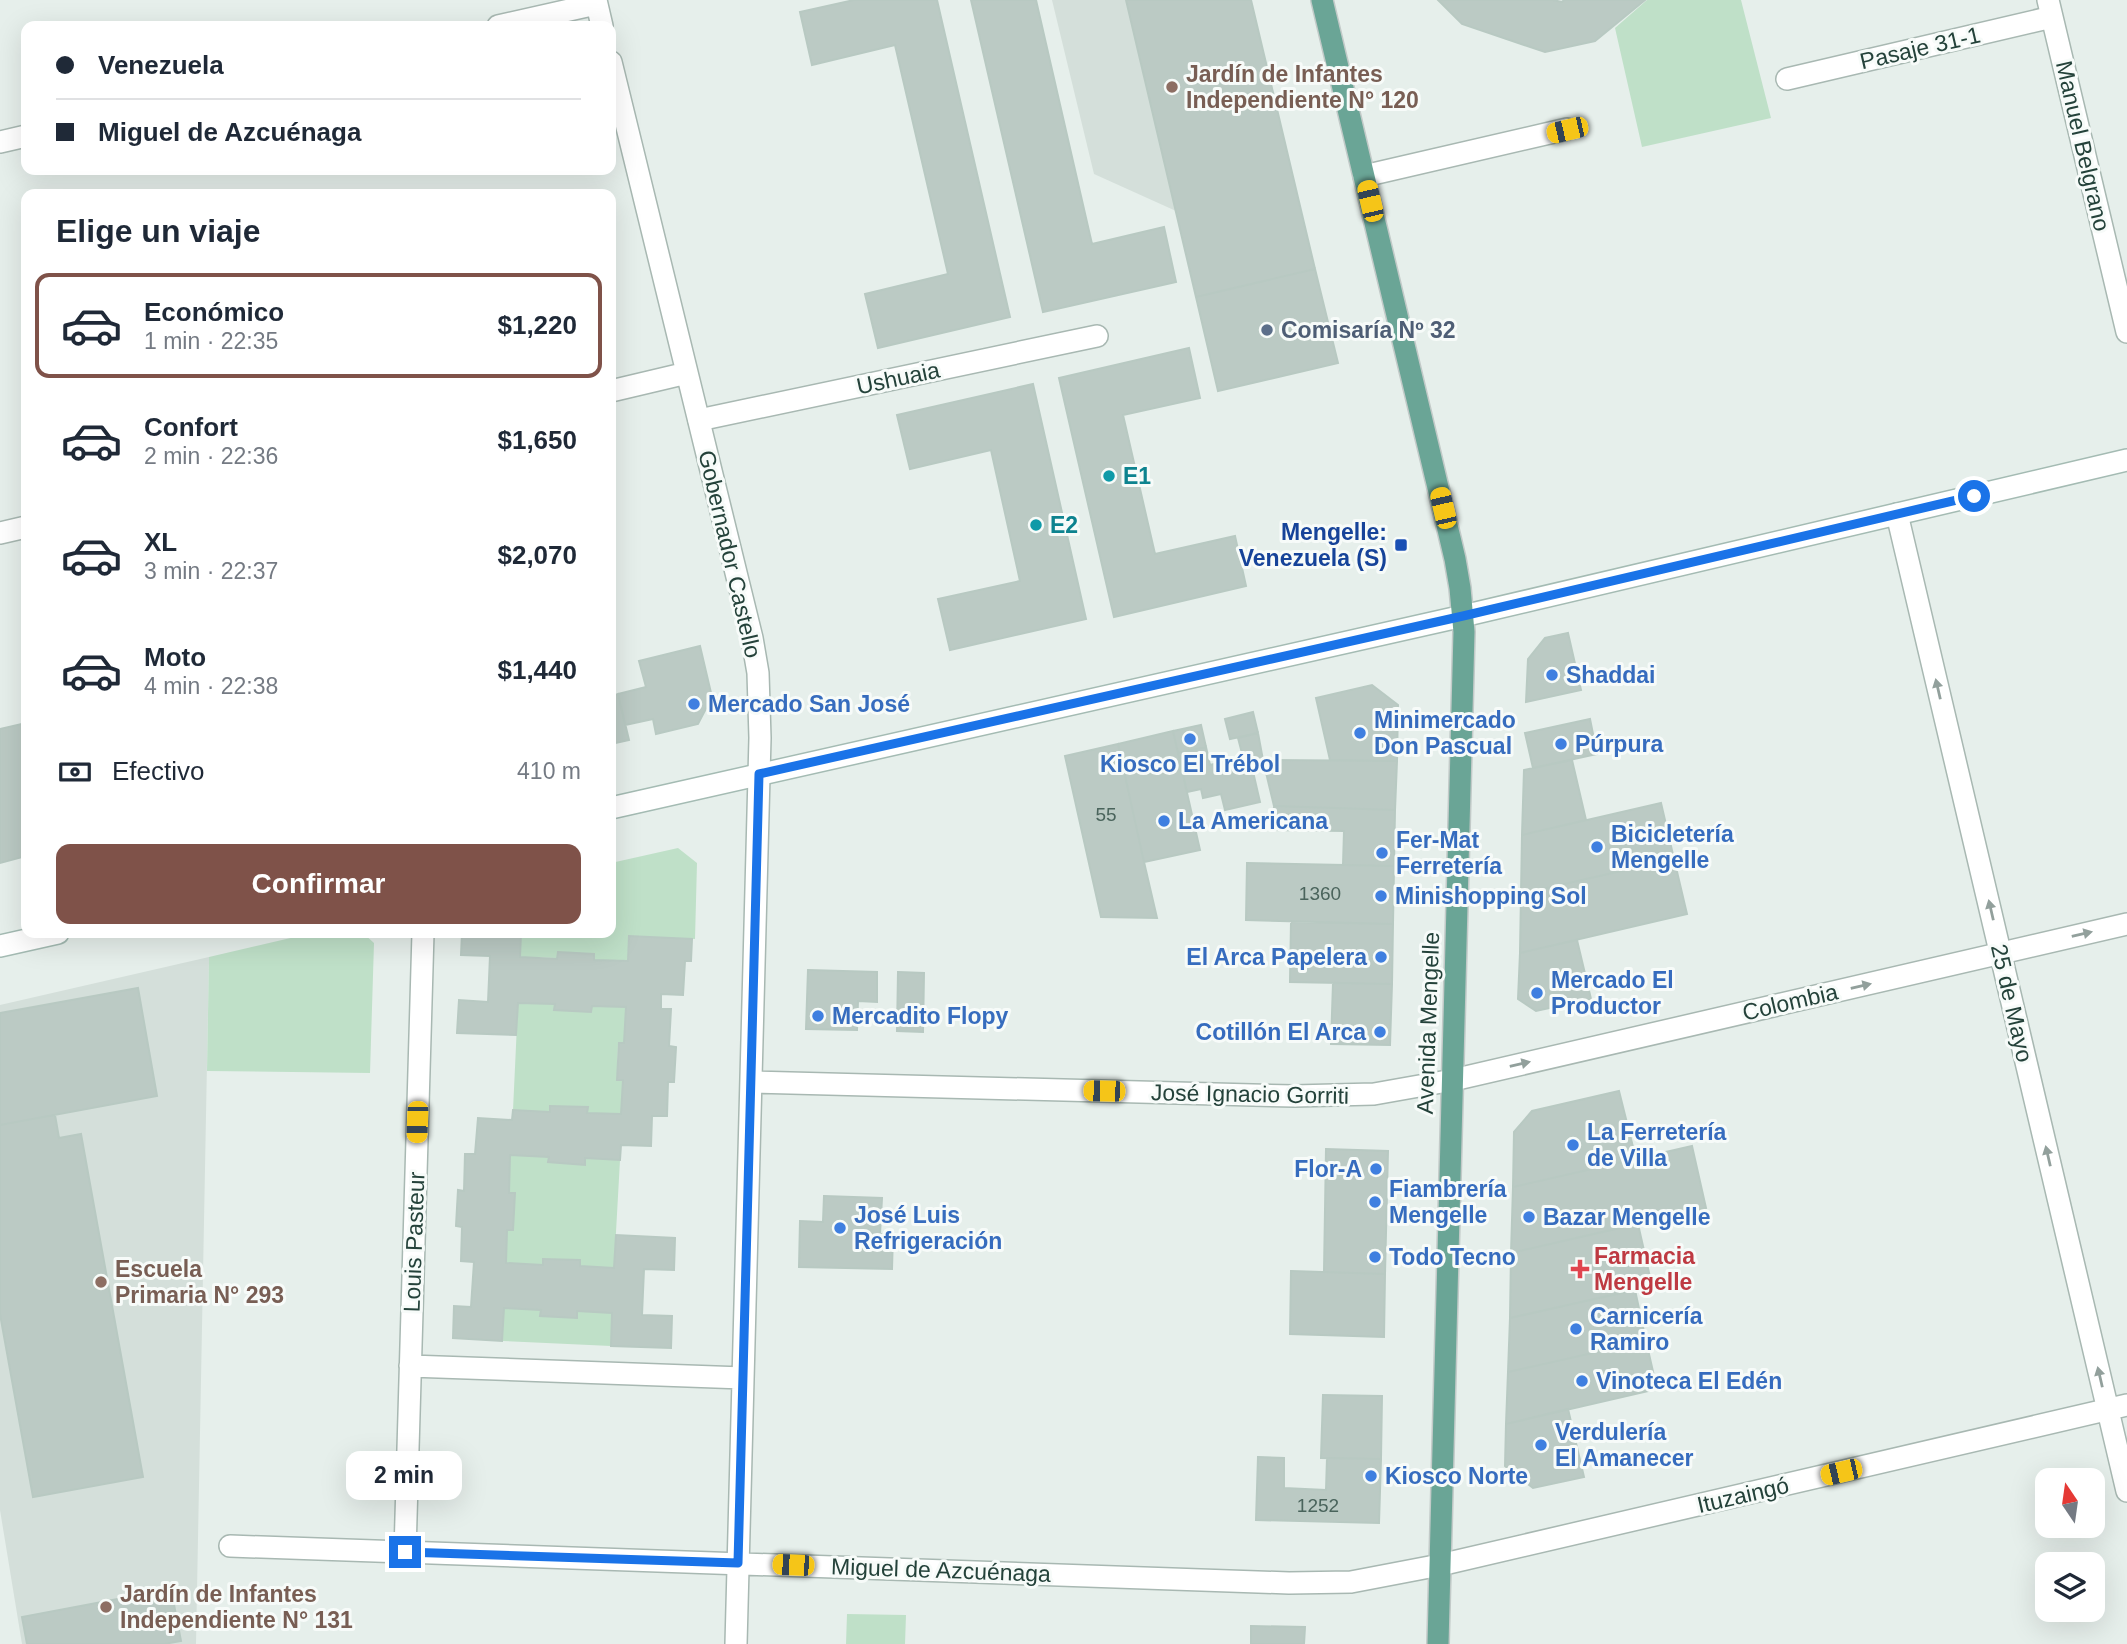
<!DOCTYPE html>
<html lang="es">
<head>
<meta charset="utf-8">
<style>
  :root { --surface:#fff; --page:#f6f6f7; --text:#1f2937; --muted:#747a83; --line:#e0e1e3; --accent:#7f5249 }
  body { margin:0; font-family:Arial,sans-serif; background:var(--page); color:var(--text); height:100vh; display:flex; flex-direction:column; font-size:26px; white-space:nowrap }
  * { box-sizing:border-box; margin:0 }
  p { font-size:23px; color:var(--muted) }
  .icon { flex:none; width:38px; height:38px; fill:none; stroke:currentColor; stroke-width:2; stroke-linecap:round; stroke-linejoin:round }
  .map { position:relative; flex:1; overflow:hidden }
  .drawer { position:absolute; left:21px; top:189px; width:595px; height:749px; display:flex; flex-direction:column; background:var(--surface); border-radius:14px; box-shadow:0 7px 28px #0002 }
  .drawer>* { flex:none }
  .hud { position:absolute; left:21px; top:21px; width:595px; height:154px; border-radius:14px; box-shadow:0 7px 28px #0002; display:grid; align-content:center; height:154px; padding:0 35px; background:var(--surface) }
  .needle { width:46px; rotate:347deg }
  .tools { position:absolute; left:2035px; top:1468px; display:grid; gap:14px }
  .tools a { display:grid; place-items:center; width:70px; height:70px; border-radius:14px; background:var(--surface); box-shadow:0 7px 28px #0002; font-size:35px }
  .end { position:absolute; width:32px; height:32px; margin:-16px; border:9px solid #1a73e8; background:#fff; box-shadow:0 0 0 4px #fff }
  .from { border-radius:50% }
  .bubble { position:absolute; height:49px; border-radius:14px; background:var(--surface); box-shadow:0 7px 28px #0002; font-size:23px; font-weight:700; line-height:49px; text-align:center }
  .car { position:absolute; width:21px; height:42px; margin:-21px -10px; border-radius:9px; box-shadow:0 0 5px 2px #0007; background:linear-gradient(#f5c518 24%,#345 0 40%,#f5c518 0 76%,#345 0 86%,#f5c518 0) }
  .hud b { display:flex; align-items:center; gap:24px; height:66px; font-size:26px }
  .hud b+b { border-top:2px solid var(--line) }
  .hud i { width:18px; height:18px; background:var(--text) }
  ul { padding:0; list-style:none }
  li { display:flex; align-items:center; gap:21px; height:105px; margin:0 14px 10px; padding:0 21px; border:4px solid transparent; border-radius:14px }
  li div { flex:1 }
  li b { display:block; font-size:26px }
  li em { font-style:normal; font-weight:700 }
  li.active { border-color:var(--accent) }
  li>.icon { width:63px; height:63px; stroke-width:1.5 }
  h2 { padding:0 35px; font-size:32px; line-height:84px }
  .pay { display:flex; align-items:center; gap:18px; height:77px; padding:0 35px; font-size:26px }
  .pay p { margin-inline-start:auto }
  .button { display:flex; gap:14px; margin-top:auto; padding:14px 35px }
  .button a { flex:1; height:80px; border-radius:14px; background:var(--accent); color:#fff; font-size:28px; font-weight:700; line-height:80px; text-align:center }
  .map>svg:first-child { display:block }
</style>
</head>
<body>
<div class="map">
<svg width="2127" height="1644" viewBox="0 0 2127 1644">
  <rect width="100%" height="100%" fill="#e6efeb"/>
  <!-- built -->
  <path fill="#d4dfda" d="M1052,0H1251L1315,269L1196,297L1176,211L1094,174Z
    M209,957L196,1644H22L0,1510V1005Z"/>
  <!-- green -->
  <path fill="#bfe0c8" d="M1647,0H1741L1771,118L1642,147L1615,28Z
    M678,848L697,863L695,939L630,936L628,961L594,960L558,952L557,958L520,957L521,933H611V863Z
    M312,933H363L374,943L370,1073L207,1071L209,957Z
    M518,1003L555,1004V1010L591,1012L592,1006L626,1007L624,1043L618,1044L617,1080H623L621,1114L587,1113V1107L551,1106L550,1112L513,1110Z
    M510,1155L549,1157V1162L584,1165L585,1158L620,1160L614,1268L580,1266L579,1260L544,1259L543,1265L506,1263L507,1230L513,1229L515,1194L509,1193Z
    M504,1308L541,1310V1316L576,1318L577,1311L612,1313L611,1346L502,1341Z
    M847,1614L906,1615L905,1644H846Z"/>
  <!-- building -->
  <path fill="#bbcac4" stroke="#b8c9c2" stroke-width="2" d="M854,0H937L1010,317L878,348L865,294L948,274L895,45L812,65L800,12Z
    M971,0H1036L1092,244L1164,227L1176,282L1043,312Z
    M1126,0H1251L1315,269L1196,297Z
    M1438,0H1553L1562,2L1564,0H1645L1595,41L1545,52L1462,24Z
    M1315,269L1338,363L1218,391L1196,297Z
    M1189,348L1200,398L1123,415L1155,554L1235,536L1246,586L1114,617L1059,378Z
    M1033,384L1086,619L950,650L938,599L1020,581L991,450L910,469L897,415Z
    M1568,633L1581,690L1526,702L1528,659L1545,638Z
    M700,646L712,697L698,724L656,734L653,719L625,725L618,694L646,687L639,661Z
    M1372,685L1398,705L1397,761L1330,760L1316,698Z
    M618,694L629,740L611,744V696Z
    M1253,712L1258,733L1230,739L1225,719Z
    M1590,719L1597,754L1533,768L1525,733Z
    M26,723V856L0,863V729Z
    M1201,725L1206,747L1178,753L1173,731Z
    M1173,731L1200,850L1144,862L1118,744Z
    M1258,733L1263,760L1251,763L1260,802L1225,810L1221,794L1203,798L1201,789L1187,792L1178,753L1206,747L1210,765L1243,757L1238,738Z
    M1118,744L1144,862L1157,918L1101,917L1065,756Z
    M1263,760L1397,761L1395,810L1274,806Z
    M1572,760L1586,820L1522,835L1524,770Z
    M1661,803L1674,859L1521,894L1522,835Z
    M1274,806L1395,810L1394,866L1343,865L1344,831L1273,830Z
    M1674,859L1687,914L1520,953L1521,894Z
    M1247,863L1394,866L1393,924L1246,920Z
    M1291,922L1393,924L1392,984L1290,982Z
    M462,933H521L520,957L557,959L558,952L594,954V960L628,961L629,936L692,939L691,961H685L683,995L661,994V1009H671L669,1046L676,1047L674,1082H668L667,1116H652L651,1146L621,1145L620,1160L585,1158V1165L548,1162L549,1157L510,1155L509,1193H515L513,1230H507L506,1263L543,1265V1259L580,1260V1266L614,1268L616,1235L675,1238L674,1270L644,1269L642,1315L672,1316L671,1348L611,1346L612,1313L577,1311V1318L540,1316L541,1310L504,1308L502,1341L453,1338L454,1306L471,1307L474,1262L461,1261L462,1227L456,1226L458,1190L464,1191L465,1154H475L478,1118L512,1120L513,1110L550,1112V1106L588,1107L587,1113L621,1114L623,1080H617L619,1043H624L626,1007L592,1006L591,1012L554,1010L555,1004L518,1003L516,1035L457,1033L459,1000L488,1002L490,956L461,955Z
    M1577,940L1591,999L1536,1011L1518,999L1520,953Z
    M808,970L877,972V1002L858,1001L857,1030L806,1029Z
    M898,972L924,973L923,1032L897,1031Z
    M1333,983L1392,984L1390,1045L1331,1044Z
    M138,988L157,1096L0,1125V1013Z
    M1619,1091L1636,1159L1513,1187L1514,1132L1532,1111Z
    M55,1115L59,1138L81,1134L143,1477L33,1497L0,1314V1125Z
    M1692,1146L1706,1208L1511,1253L1513,1187Z
    M1326,1149L1388,1151L1385,1274L1324,1272Z
    M824,1196L882,1198L880,1234H893L892,1269L799,1267L800,1221L823,1222Z
    M1638,1224L1652,1286L1510,1318L1511,1253Z
    M1291,1271L1385,1274L1384,1337L1290,1334Z
    M1635,1290L1646,1341L1508,1372L1510,1318Z
    M1646,1341L1657,1389L1506,1424L1508,1372Z
    M1323,1395L1382,1396L1381,1459L1321,1458Z
    M1568,1409L1584,1477L1533,1488L1505,1466L1506,1424Z
    M1258,1457L1284,1458V1488L1326,1490L1327,1458L1381,1459L1379,1523L1256,1520Z
    M171,1589L181,1641L164,1644H27L22,1617Z
    M1251,1626L1305,1627L1304,1644H1251Z"/>
  <g fill="none" stroke-linecap="round" stroke-linejoin="round">
    <!-- lane casing -->
    <g stroke="#a8b8b2" stroke-width="24">
      <path id="lane" d="M699,420L1097,336"/>
    </g>
    <!-- street casing -->
    <g stroke="#a8b8b2" stroke-width="24">
      <path id="street" d="M596,0L602,26
        M2048,0L2127,332
        M498,26L596,4
        M611,62L752,638L758,673L760,738L736,1644
        M1787,79L2052,17
        M0,142L26,136
        M1364,176L1567,129
        M611,391L687,373
        M1897,514L2127,1491
        M0,533L26,527
        M751,1082L1294,1096L1374,1094L1453,1080L2127,924
        M410,1366L743,1378
        M230,1546L1289,1583L1351,1582L1440,1565L2127,1405
        M405,1552L423,933"/>
    </g>
    <!-- secondary casing -->
    <g stroke="#a4bbb3" stroke-width="24">
      <path id="secondary" d="M611,808L1463,616L2127,460
        M0,946L58,933"/>
    </g>
    <!-- primary casing -->
    <g stroke="#c2cac8" stroke-width="24">
      <path id="primary" d="M1322,0L1455,559L1460,588L1464,632L1438,1644"/>
    </g>
    <!-- lane -->
    <use href="#lane" stroke="#fff" stroke-width="21"/>
    <!-- street -->
    <use href="#street" stroke="#fff" stroke-width="21"/>
    <!-- secondary -->
    <use href="#secondary" stroke="#fff" stroke-width="21"/>
    <!-- primary -->
    <use href="#primary" stroke="#6aa596" stroke-width="21"/>
  </g>
  <!-- one-way arrows -->
  <defs><path id="oneway-solid" d="M-6-.8H1V-3.2L6.5 0L1 3.2V.8H-6Z" transform="scale(1.75)"/></defs>
  <g fill="#92a09c">
    <use href="#oneway-solid" transform="translate(1938 689) rotate(-103)"/>
    <use href="#oneway-solid" transform="translate(1991 910) rotate(-103)"/>
    <use href="#oneway-solid" transform="translate(2082 934) rotate(-13)"/>
    <use href="#oneway-solid" transform="translate(1861 986) rotate(-13)"/>
    <use href="#oneway-solid" transform="translate(1520 1064) rotate(-13)"/>
    <use href="#oneway-solid" transform="translate(2048 1156) rotate(-103)"/>
    <use href="#oneway-solid" transform="translate(2100 1377) rotate(-103)"/>
  </g>
  <g fill="none" stroke-linecap="round" stroke-linejoin="round">
    <!-- route -->
    <path stroke="#1a73e8" stroke-width="9" d="M405,1552L738,1563L759,774L1463,616L1974,496"/>
  </g>
  <!-- markers -->
  <g fill="#8d6e63" stroke="#f7fbf9" stroke-width="2.5">
    <circle cx="1172" cy="87" r="7"/>
    <circle cx="101" cy="1282" r="7"/>
    <circle cx="106" cy="1607" r="7"/>
  </g>
  <circle fill="#5c6f8a" stroke="#f7fbf9" stroke-width="2.5" cx="1267" cy="330" r="7"/>
  <g fill="#0f9aa8" stroke="#f7fbf9" stroke-width="2.5">
    <circle cx="1109" cy="476" r="7"/>
    <circle cx="1036" cy="525" r="7"/>
  </g>
  <rect fill="#1a4fb4" stroke="#f7fbf9" stroke-width="2.5" x="1394" y="538" width="14" height="14" rx="3.5"/>
  <g fill="#3f7fe0" stroke="#f7fbf9" stroke-width="2.5">
    <circle cx="1552" cy="675" r="7"/>
    <circle cx="694" cy="704" r="7"/>
    <circle cx="1360" cy="733" r="7"/>
    <circle cx="1190" cy="739" r="7"/>
    <circle cx="1561" cy="744" r="7"/>
    <circle cx="1164" cy="821" r="7"/>
    <circle cx="1597" cy="847" r="7"/>
    <circle cx="1382" cy="853" r="7"/>
    <circle cx="1381" cy="896" r="7"/>
    <circle cx="1381" cy="957" r="7"/>
    <circle cx="1537" cy="993" r="7"/>
    <circle cx="818" cy="1016" r="7"/>
    <circle cx="1380" cy="1032" r="7"/>
    <circle cx="1573" cy="1145" r="7"/>
    <circle cx="1376" cy="1169" r="7"/>
    <circle cx="1375" cy="1202" r="7"/>
    <circle cx="1529" cy="1217" r="7"/>
    <circle cx="840" cy="1228" r="7"/>
    <circle cx="1375" cy="1257" r="7"/>
    <circle cx="1576" cy="1329" r="7"/>
    <circle cx="1582" cy="1381" r="7"/>
    <circle cx="1541" cy="1445" r="7"/>
    <circle cx="1371" cy="1476" r="7"/>
  </g>
  <path fill="#e0444e" stroke="#f7fbf9" stroke-width="2.5" d="M1576.5 1258.5h7v7h7v7h-7v7h-7v-7h-7v-7h7z"/>
  <g text-anchor="middle" stroke-width="6" stroke-linejoin="round" paint-order="stroke">
    <!-- number labels -->
    <g font-size="19" fill="#4a645c">
      <text x="1106" y="821">55</text>
      <text x="1320" y="900">1360</text>
      <text x="1318" y="1512">1252</text>
    </g>
    <!-- street labels -->
    <g font-size="23" fill="#24423a" stroke="#f7fbf9">
      <text transform="translate(1920 48) rotate(-13)" y="8">Pasaje 31-1</text>
      <text transform="translate(2083 146) rotate(77)" y="8">Manuel Belgrano</text>
      <text transform="translate(898 378) rotate(-12)" y="8">Ushuaia</text>
      <text transform="translate(730 554) rotate(77)" y="8">Gobernador Castello</text>
      <text transform="translate(1790 1002) rotate(-13)" y="8">Colombia</text>
      <text transform="translate(2012 1003) rotate(77)" y="8">25 de Mayo</text>
      <text transform="translate(1428 1023) rotate(-88)" y="8">Avenida Mengelle</text>
      <text transform="translate(1250 1094) rotate(1)" y="8">José Ignacio Gorriti</text>
      <text transform="translate(414 1242) rotate(-88)" y="8">Louis Pasteur</text>
      <text transform="translate(1743 1495) rotate(-13)" y="8">Ituzaingó</text>
      <text transform="translate(941 1570) rotate(2)" y="8">Miguel de Azcuénaga</text>
    </g>
    <!-- education labels -->
    <g font-size="23" font-weight="bold" fill="#785e54" stroke="#f7fbf9" text-anchor="start">
      <text x="1186" y="82">Jardín de Infantes<tspan x="1186" dy="26">Independiente N° 120</tspan></text>
      <text x="115" y="1277">Escuela<tspan x="115" dy="26">Primaria N° 293</tspan></text>
      <text x="120" y="1602">Jardín de Infantes<tspan x="120" dy="26">Independiente N° 131</tspan></text>
    </g>
    <!-- service labels -->
    <g font-size="23" font-weight="bold" fill="#4e5e75" stroke="#f7fbf9" text-anchor="start">
      <text x="1281" y="338">Comisaría Nº 32</text>
    </g>
    <!-- culture labels -->
    <g font-size="23" font-weight="bold" fill="#0d838f" stroke="#f7fbf9" text-anchor="start">
      <text x="1123" y="484">E1</text>
      <text x="1050" y="533">E2</text>
    </g>
    <!-- transit labels -->
    <g font-size="23" font-weight="bold" fill="#164399" stroke="#f7fbf9" text-anchor="end">
      <text x="1387" y="540">Mengelle:<tspan x="1387" dy="26">Venezuela (S)</tspan></text>
    </g>
    <!-- shop labels -->
    <g font-size="23" font-weight="bold" fill="#366cbe" stroke="#f7fbf9" text-anchor="start">
      <text x="1566" y="683">Shaddai</text>
      <text x="708" y="712">Mercado San José</text>
      <text x="1374" y="728">Minimercado<tspan x="1374" dy="26">Don Pascual</tspan></text>
      <text x="1575" y="752">Púrpura</text>
      <text x="1190" y="772" text-anchor="middle">Kiosco El Trébol</text>
      <text x="1178" y="829">La Americana</text>
      <text x="1611" y="842">Bicicletería<tspan x="1611" dy="26">Mengelle</tspan></text>
      <text x="1396" y="848">Fer-Mat<tspan x="1396" dy="26">Ferretería</tspan></text>
      <text x="1395" y="904">Minishopping Sol</text>
      <text x="1367" y="965" text-anchor="end">El Arca Papelera</text>
      <text x="1551" y="988">Mercado El<tspan x="1551" dy="26">Productor</tspan></text>
      <text x="832" y="1024">Mercadito Flopy</text>
      <text x="1366" y="1040" text-anchor="end">Cotillón El Arca</text>
      <text x="1587" y="1140">La Ferretería<tspan x="1587" dy="26">de Villa</tspan></text>
      <text x="1362" y="1177" text-anchor="end">Flor-A</text>
      <text x="1389" y="1197">Fiambrería<tspan x="1389" dy="26">Mengelle</tspan></text>
      <text x="854" y="1223">José Luis<tspan x="854" dy="26">Refrigeración</tspan></text>
      <text x="1543" y="1225">Bazar Mengelle</text>
      <text x="1389" y="1265">Todo Tecno</text>
      <text x="1590" y="1324">Carnicería<tspan x="1590" dy="26">Ramiro</tspan></text>
      <text x="1596" y="1389">Vinoteca El Edén</text>
      <text x="1555" y="1440">Verdulería<tspan x="1555" dy="26">El Amanecer</tspan></text>
      <text x="1385" y="1484">Kiosco Norte</text>
    </g>
    <!-- health labels -->
    <g font-size="23" font-weight="bold" fill="#be3a42" stroke="#f7fbf9" text-anchor="start">
      <text x="1594" y="1264">Farmacia<tspan x="1594" dy="26">Mengelle</tspan></text>
    </g>
  </g>
</svg>
<div class="tools">
<a><svg class="needle" viewBox="-14 -14 28 28"><path d="M0-13l5 13h-10z" fill="#e53935"/><path d="M0 13l5-13h-10z" fill="#747a83"/></svg></a>
<a><svg class="icon" aria-label="layers" viewBox="0 0 24 24"><path d="M12 4l9 5-9 5-9-5zM3 14l9 5 9-5"/></svg></a>
</div>
<i class="end from" style="left:1974px;top:496px"></i>
<i class="end" style="left:405px;top:1552px"></i>
<div class="bubble" style="left:346px;top:1451px;width:116px">2 min</div>
<i class="car" style="left:1567px;top:130px;rotate:257deg"></i>
<i class="car" style="left:1370px;top:201px;rotate:347deg"></i>
<i class="car" style="left:1443px;top:508px;rotate:347deg"></i>
<i class="car" style="left:1104px;top:1091px;rotate:271deg"></i>
<i class="car" style="left:417px;top:1122px;rotate:182deg"></i>
<i class="car" style="left:1841px;top:1472px;rotate:257deg"></i>
<i class="car" style="left:793px;top:1565px;rotate:272deg"></i>
<div class="hud">
<b><i class="from"></i>Venezuela</b>
<b><i></i>Miguel de Azcuénaga</b>
</div>
<section class="drawer">
<h2>Elige un viaje</h2>
<ul>
<li class="active"><svg class="icon" aria-label="car" viewBox="0 0 24 24"><path d="M5 17H2v-5l4-1 3-4h7l3 4 3 1v5h-3M9 17h6M6 11h13"/><circle cx="7" cy="17" r="2"/><circle cx="17" cy="17" r="2"/></svg><div><b>Económico</b><p>1 min · 22:35</p></div><em>$1,220</em></li>
<li><svg class="icon" aria-label="car" viewBox="0 0 24 24"><path d="M5 17H2v-5l4-1 3-4h7l3 4 3 1v5h-3M9 17h6M6 11h13"/><circle cx="7" cy="17" r="2"/><circle cx="17" cy="17" r="2"/></svg><div><b>Confort</b><p>2 min · 22:36</p></div><em>$1,650</em></li>
<li><svg class="icon" aria-label="car" viewBox="0 0 24 24"><path d="M5 17H2v-5l4-1 3-4h7l3 4 3 1v5h-3M9 17h6M6 11h13"/><circle cx="7" cy="17" r="2"/><circle cx="17" cy="17" r="2"/></svg><div><b>XL</b><p>3 min · 22:37</p></div><em>$2,070</em></li>
<li><svg class="icon" aria-label="car" viewBox="0 0 24 24"><path d="M5 17H2v-5l4-1 3-4h7l3 4 3 1v5h-3M9 17h6M6 11h13"/><circle cx="7" cy="17" r="2"/><circle cx="17" cy="17" r="2"/></svg><div><b>Moto</b><p>4 min · 22:38</p></div><em>$1,440</em></li>
</ul>
<div class="pay"><svg class="icon" aria-label="cash" viewBox="0 0 24 24"><path d="M3 7h18v10H3z"/><circle cx="12" cy="12" r="2"/></svg>Efectivo<p>410 m</p></div>
<div class="button"><a>Confirmar</a></div>
</section>
</div>
</body>
</html>
